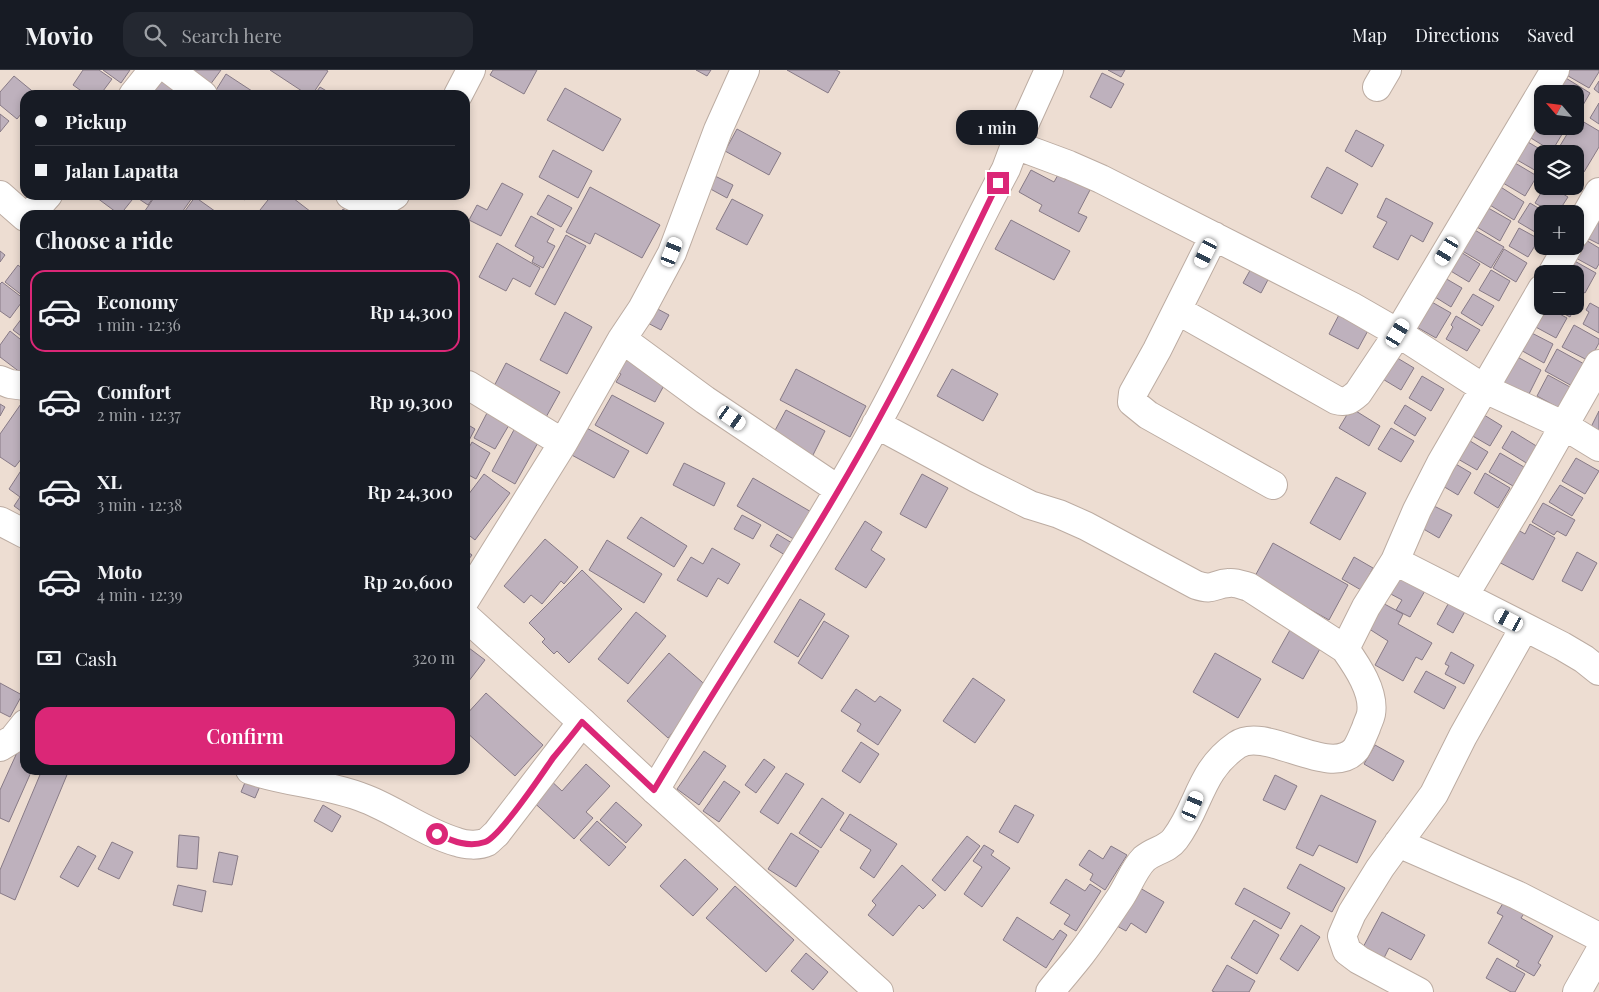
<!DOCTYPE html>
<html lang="en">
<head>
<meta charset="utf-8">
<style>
  :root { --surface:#171b24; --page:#242831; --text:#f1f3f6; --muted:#9ea1a6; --line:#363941; --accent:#db2777 }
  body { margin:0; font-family:"Playfair Display",serif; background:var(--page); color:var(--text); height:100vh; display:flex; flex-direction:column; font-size:19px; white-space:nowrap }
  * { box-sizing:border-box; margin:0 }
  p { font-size:16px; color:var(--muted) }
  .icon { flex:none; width:28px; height:28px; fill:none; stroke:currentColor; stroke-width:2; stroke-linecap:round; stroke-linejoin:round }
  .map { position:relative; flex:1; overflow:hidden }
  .drawer { position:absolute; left:20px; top:140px; width:450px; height:565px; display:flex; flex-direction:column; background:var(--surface); border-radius:15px; box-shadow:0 2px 8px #0003 }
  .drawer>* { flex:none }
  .top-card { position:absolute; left:20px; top:20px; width:450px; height:110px; border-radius:15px; box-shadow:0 2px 8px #0003; display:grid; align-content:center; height:110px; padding:0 15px; background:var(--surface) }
  .needle { width:32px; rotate:298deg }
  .tools { position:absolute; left:1534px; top:15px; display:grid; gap:10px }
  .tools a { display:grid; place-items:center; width:50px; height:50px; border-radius:10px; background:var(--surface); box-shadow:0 2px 8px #0003; font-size:25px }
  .end { position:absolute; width:22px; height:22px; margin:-11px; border:6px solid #db2777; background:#fff; box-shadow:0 0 0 2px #fff }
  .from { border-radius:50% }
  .bubble { position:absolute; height:35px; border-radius:15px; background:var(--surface); box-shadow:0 2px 8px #0003; font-size:16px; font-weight:600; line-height:35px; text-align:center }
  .car { position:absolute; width:15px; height:30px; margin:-15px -8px; border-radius:6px; box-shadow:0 0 4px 1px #0007; background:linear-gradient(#fff 24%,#345 0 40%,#fff 0 76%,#345 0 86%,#fff 0) }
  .top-card b { display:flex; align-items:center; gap:18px; height:48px; font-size:19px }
  .top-card b+b { border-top:1px solid var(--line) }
  .top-card i { width:12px; height:12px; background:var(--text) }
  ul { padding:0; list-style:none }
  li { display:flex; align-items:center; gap:15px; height:82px; margin:0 10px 8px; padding:0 5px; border:2px solid transparent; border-radius:15px }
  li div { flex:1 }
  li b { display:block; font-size:19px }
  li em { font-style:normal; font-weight:600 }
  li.on { border-color:var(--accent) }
  li>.icon { width:45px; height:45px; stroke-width:1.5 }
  h2 { padding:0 15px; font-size:22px; line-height:60px }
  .pay { display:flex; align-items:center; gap:12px; height:55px; padding:0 15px; font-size:19px }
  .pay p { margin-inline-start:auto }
  .action { display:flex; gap:10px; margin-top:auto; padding:10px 15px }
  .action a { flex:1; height:58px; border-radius:15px; background:var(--accent); color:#fff; font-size:20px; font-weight:600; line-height:58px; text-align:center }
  header { display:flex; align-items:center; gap:30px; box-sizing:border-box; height:70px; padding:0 25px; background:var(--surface); border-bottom:1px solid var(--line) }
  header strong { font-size:24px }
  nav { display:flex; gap:28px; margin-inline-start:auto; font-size:18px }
  .search { width:350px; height:45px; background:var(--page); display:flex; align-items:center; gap:12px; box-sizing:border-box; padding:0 18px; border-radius:15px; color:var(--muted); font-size:19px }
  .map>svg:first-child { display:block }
</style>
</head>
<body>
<header>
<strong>Movio</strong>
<div class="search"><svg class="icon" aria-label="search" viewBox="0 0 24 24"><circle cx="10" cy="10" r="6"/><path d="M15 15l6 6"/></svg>Search here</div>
<nav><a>Map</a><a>Directions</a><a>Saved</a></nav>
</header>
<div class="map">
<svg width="1599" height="922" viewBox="0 0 1599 922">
  <rect width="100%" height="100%" fill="#edddd2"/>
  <!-- building -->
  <path fill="#beb1bd" stroke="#877a86" d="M83,0H99L112,9L100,25H87L73,15Z
    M103,0H130L121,13Z
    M180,0H221L207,19Z
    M270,0H326L328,1L312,25H308Z
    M493,0H537L524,24L490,5Z
    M696,0H711L707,6Z
    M787,0H836L840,2L828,23Z
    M1108,0H1125L1121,7Z
    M1565,0H1599V2L1589,18L1563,3Z
    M1102,3L1124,14L1111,38L1090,27Z
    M226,4L255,23L254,25H213Z
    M163,5L190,25H148Z
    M1561,5L1590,23L1579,42L1575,40V24H1550Z
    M14,6L37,25H25V39L17,49L0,35V22Z
    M1599,11V23L1594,19Z
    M320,17L333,25H314Z
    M565,18L621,49L603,81L547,50Z
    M1599,33V54L1590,48Z
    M1542,36V56H1567L1552,81L1526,65Z
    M0,44L9,51L0,62Z
    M1577,48L1599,61V77L1584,102L1575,97V84H1555L1572,56H1575Z
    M737,59L781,83L769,105L725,81Z
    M1356,60L1384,75L1372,97L1345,81Z
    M1523,69L1548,84H1542V95L1538,102L1512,87Z
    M553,80L592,101L578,128L539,107Z
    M1510,90L1537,106L1525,126L1498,110Z
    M1327,97L1358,114L1342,144L1311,127Z
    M1031,100L1054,112L1059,103L1090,120L1078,143L1087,147L1079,162L1039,141L1042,135L1019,122Z
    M711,104L733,115L727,128L705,116Z
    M502,113L523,124L501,166L469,150L477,135L487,140Z
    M1496,114L1524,132L1514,150L1485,132Z
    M1545,116H1550L1568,127L1557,144H1554L1535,133Z
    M1556,116H1572L1567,123Z
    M590,117L660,155L642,188L595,163L590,174L566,162Z
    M93,125H136L120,145Z
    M138,125H155L148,135L136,127Z
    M156,125H187L192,128L180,145H142Z
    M238,125H249L245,130Z
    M272,125H289L315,145H256Z
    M548,125L572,138L561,157L537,144Z
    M195,127L219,144L218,145H182Z
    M1386,128L1433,153L1423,172L1411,165L1398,190L1373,177L1387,152L1377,147Z
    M732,129L763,145L747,175L716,159Z
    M1530,133L1548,144H1542V161L1540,165L1518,152Z
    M1483,135L1511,151L1500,171L1472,154Z
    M343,139L352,145H339Z
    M531,146L554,159L547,172L555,176L543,198L532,192L534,187L515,176Z
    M1596,149L1599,150V174L1579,164Z
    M1011,150L1070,181L1054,210L995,179Z
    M1466,155L1504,177L1491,198L1454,176Z
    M1519,158L1539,169L1528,187L1509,176Z
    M566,165L586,176L555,235L535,224Z
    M1584,169L1599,178V194L1596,199L1574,187Z
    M497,173L540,198L530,217L513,208L506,221L479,207Z
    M1456,179L1480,194L1469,212L1444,197Z
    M1504,179L1527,193L1516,212L1493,198Z
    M0,181L5,185L0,192Z
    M25,187V197L20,193Z
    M1571,189L1596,203L1585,223L1575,217V204H1563Z
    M18,195L25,201V223L23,226L5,212Z
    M1253,195L1271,204L1261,223L1243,213Z
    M1491,200L1510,211L1499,231L1479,220Z
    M1438,204L1462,218L1451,237L1427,222Z
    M2,212L24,229L10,248L0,241V214Z
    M1575,221L1581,225L1570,247L1550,236H1575Z
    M1473,224L1494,236L1482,256L1461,243Z
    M1423,227L1451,243L1436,268L1408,252Z
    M1590,233L1599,238V263L1583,254L1589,242L1586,240Z
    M652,236L669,245L661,260L644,251Z
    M1545,236L1567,248L1556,268L1532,255Z
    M1342,239L1371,255L1358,279L1329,264Z
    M565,242L592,257L567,304L540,290Z
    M25,244V269L13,260Z
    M1456,246L1480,260L1467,281L1446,269L1453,257L1451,255Z
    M1574,255L1599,269V273L1589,291L1562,277Z
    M1526,260L1553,274L1544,293L1517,278Z
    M10,261L25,273V306L0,287V275Z
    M1557,279L1586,295L1574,317L1545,301Z
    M1389,283L1414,298L1401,320L1376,305Z
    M623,284L668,308L655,332L616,312L621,304L615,301Z
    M1512,284L1541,300L1528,326L1498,310Z
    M506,293L560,322L545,349L492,320Z
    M796,299L866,336L850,367L780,330Z
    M952,299L998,324L983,351L937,326Z
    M1548,305L1570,317L1559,338L1537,326Z
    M1422,306L1444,319L1431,341L1409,328Z
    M612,325L664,353L647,384L595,355Z
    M23,331L25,333V384L15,397L0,387V364Z
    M0,334L5,337L0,346Z
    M1405,335L1426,348L1415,366L1394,353Z
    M1351,338L1380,356L1369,376L1339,358Z
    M786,340L825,361L812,387L772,366Z
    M1476,340L1502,356L1490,376L1464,361Z
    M1599,341V364L1590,359Z
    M487,343L509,355L495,379L474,368Z
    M465,353L475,359L465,378Z
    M516,356L540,369L515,414L492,401Z
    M583,356L629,381L614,408L568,383Z
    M1391,358L1414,371L1401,392L1378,379Z
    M1512,361L1538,377L1528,394L1502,378Z
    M1462,366L1488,382L1477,400L1451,385Z
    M472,372L490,383L476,409L465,403V385Z
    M1500,383L1524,397L1513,416L1489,402Z
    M1576,388L1599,401L1585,424L1562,411Z
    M1449,390L1471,403L1458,425L1436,412Z
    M684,393L725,413L714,436L673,415Z
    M22,399L25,401V444L14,436L20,427L9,419Z
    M1485,403L1510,418L1498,438L1474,423Z
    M484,404L510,423L475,470L465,462V429Z
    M922,404L948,418L926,458L900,444Z
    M1336,407L1366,423L1340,470L1310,453Z
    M753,408L813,443L797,471L737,436Z
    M1560,415L1583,428L1572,446L1549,432Z
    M1543,433L1575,450L1566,466L1557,461L1554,465L1532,452Z
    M1432,435L1452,445L1439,468L1420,457Z
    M742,445L761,455L753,469L734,459Z
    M641,447L687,476L674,497L627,468Z
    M865,451L882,462L871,480L885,489L866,518L835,499Z
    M1530,454L1555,468L1533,510L1493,489L1511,456L1525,464Z
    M777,464L792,473L785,485L770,476Z
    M545,469L578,497L564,514L561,511L542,534L531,525L524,533L504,516Z
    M607,470L662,504L644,533L589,500Z
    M1273,473L1348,515L1329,550L1254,508Z
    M712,478L740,494L728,514L718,508L707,527L677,510L691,487L703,494Z
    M465,480L472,485L465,494Z
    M1577,482L1597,493L1582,521L1562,511Z
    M1354,487L1373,498L1361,520L1342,509Z
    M582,500L622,539L569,593L557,581L554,584L542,572L545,569L529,553Z
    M1398,504L1426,519L1410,547L1396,540L1402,530L1387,522Z
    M1452,527L1468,536L1453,563L1437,554Z
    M800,529L825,544L798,587L774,572Z
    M1377,530L1403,544L1398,554L1432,573L1422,590L1416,587L1403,611L1375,595L1388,571L1363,555Z
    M636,542L666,566L628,614L598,589Z
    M824,551L849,566L822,609L798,593Z
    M1294,553L1325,570L1303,609L1272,592Z
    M469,578L485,590L465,616V583Z
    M1451,582L1474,595L1464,614L1445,604L1449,596L1445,594Z
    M669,583L710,619L668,668L627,631Z
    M1215,583L1261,609L1238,648L1193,622Z
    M1426,601L1456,617L1444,639L1414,622Z
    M973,608L1005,630L975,673L943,651Z
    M0,613L22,625L10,647L0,642Z
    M856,619L875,632L880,626L901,640L878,675L857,661L861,654L841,641Z
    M486,623L543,675L515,706L465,661V646Z
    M25,665V700H32L9,752L0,748V720Z
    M861,672L879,684L860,713L842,701Z
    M1375,675L1404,691L1393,711L1364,694Z
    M704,681L726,696L699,735L677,719Z
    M764,689L775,697L756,723L745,715Z
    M586,694L610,716L586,742L593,748L574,769L529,728L548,708L562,721Z
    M42,700H69L15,830L0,823V800Z
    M249,703L263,709L255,728L241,722Z
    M786,703L804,714L778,754L760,742Z
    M1275,705L1297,716L1285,740L1263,730Z
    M724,711L740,722L719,752L703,741Z
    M1321,725L1376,751L1357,793L1319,775L1313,786L1296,778Z
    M822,728L844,743L821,778L799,763Z
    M616,732L642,755L626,773L600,750Z
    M323,735L341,746L332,762L314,751Z
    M1015,735L1034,745L1018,773L999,762Z
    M850,744L897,774L874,808L860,798L871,780L840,760Z
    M597,751L626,777L609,796L580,770Z
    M791,763L819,781L796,817L768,799Z
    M179,765L199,767L197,799L177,797Z
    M967,766L980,776L945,821L932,810Z
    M112,772L133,782L119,809L98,799Z
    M984,775L994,781L991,785L1010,798L982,837L964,824L982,797L973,791Z
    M78,776L96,786L78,817L60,807Z
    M1111,776L1127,785L1105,820L1090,810L1093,804L1079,795L1089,780L1103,789Z
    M219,782L238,786L232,815L213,812Z
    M685,789L718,819L693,846L660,816Z
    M1300,794L1345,818L1332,842L1287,818Z
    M902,795L936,825L923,839L919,835L893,866L868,845L876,835L872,831Z
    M1066,809L1085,821L1090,814L1101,821L1076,861L1064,854L1070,845L1050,833Z
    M178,815L206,821L202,842L173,835Z
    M735,816L794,870L766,902L706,848Z
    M1140,818L1164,832L1146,863L1131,853L1126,861L1117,856Z
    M1244,818L1290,843L1281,859L1235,834Z
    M1505,830L1525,842L1521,848L1553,866L1538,893L1541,895L1534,906L1516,896L1519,891L1488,873L1503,846L1497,843Z
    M1382,842L1425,865L1411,890L1389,878L1382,892L1361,881Z
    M1017,847L1053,870L1060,860L1067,865L1046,898L1003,870Z
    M1254,850L1279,865L1257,904L1231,888Z
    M1301,855L1320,867L1298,901L1280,889Z
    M806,883L828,902L813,920L791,901Z
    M1497,888L1525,904L1515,922H1511L1486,908Z
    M1227,895L1255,911L1249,922H1215L1212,921Z"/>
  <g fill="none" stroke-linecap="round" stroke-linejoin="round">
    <!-- minor casing -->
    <g stroke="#bcaca2" stroke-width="30">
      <path id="minor" d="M170,0L203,25
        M1377,17L1387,0
        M133,25L153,0
        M458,25L471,0
        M1015,75L1069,95L1101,109L1351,236L1398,263L1485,319L1563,355L1599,377
        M350,125C370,135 376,138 395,125
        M30,145L48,125
        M1575,164L1599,122
        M1214,166L1157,280L1133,323L1132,332L1148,345L1273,415
        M1552,204L1568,176
        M1177,240L1336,330C1346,333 1350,330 1358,323L1398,263L1555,0
        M622,269L705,330L839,420
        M0,310L10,314L25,316
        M468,315L563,373
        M876,354L976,408L1030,435L1059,444L1086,456L1196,515C1214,521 1213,514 1229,513C1235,512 1242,515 1249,517L1345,579C1357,596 1375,622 1371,644C1370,649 1367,654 1366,658C1363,665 1360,673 1356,679C1331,710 1266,655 1237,675C1199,701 1200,736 1175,769C1167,780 1154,780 1144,789C1134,799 1128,816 1120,828C1107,847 1095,866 1081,884C1071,897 1060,909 1050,922
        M0,451L25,464
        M1395,491L1562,576L1584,589L1599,601
        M1464,526L1525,424L1599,294
        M465,530L563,373L622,269L642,239L672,183L718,60L745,0
        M1345,579L1366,537L1395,491L1417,440L1441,393L1542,219
        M0,677L13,669L25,654
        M250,700C288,713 329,714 366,729C397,741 425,763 457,772C465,775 479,776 487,772C490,770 493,766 496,764L582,652
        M655,720C727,597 807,480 876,355C922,271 961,183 1006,99L1015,75L1049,0
        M1398,773L1517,825L1599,867
        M1419,922L1359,890L1347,881L1342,866L1352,843L1380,798L1434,724L1463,666L1524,558
        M1577,922L1599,883"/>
    </g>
    <!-- major casing -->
    <g stroke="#bcaca2" stroke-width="30">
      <path id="major" d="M0,125L25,147
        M465,546L582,652L655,720L879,922"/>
    </g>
    <!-- minor -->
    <use href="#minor" stroke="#fff" stroke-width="28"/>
    <!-- major -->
    <use href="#major" stroke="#fff" stroke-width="28"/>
  </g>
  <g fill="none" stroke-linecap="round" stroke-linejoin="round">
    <!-- route -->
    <path stroke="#db2777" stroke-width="6" d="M437,764C453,771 468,778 485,772C500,767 542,704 553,688C563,676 573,664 582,652L654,720C714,619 779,522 838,421C897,321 948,217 998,113"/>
  </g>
</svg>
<div class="tools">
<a><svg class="needle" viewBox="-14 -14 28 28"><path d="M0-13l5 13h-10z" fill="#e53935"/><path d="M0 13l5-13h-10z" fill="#9ea1a6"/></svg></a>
<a><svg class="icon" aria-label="layers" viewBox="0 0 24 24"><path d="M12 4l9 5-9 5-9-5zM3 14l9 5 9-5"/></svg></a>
<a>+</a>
<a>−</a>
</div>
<i class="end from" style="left:437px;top:764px"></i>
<i class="end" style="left:998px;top:113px"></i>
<div class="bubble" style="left:956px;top:40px;width:82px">1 min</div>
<i class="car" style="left:1447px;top:181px;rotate:211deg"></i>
<i class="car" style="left:672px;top:182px;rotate:22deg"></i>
<i class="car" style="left:1206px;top:183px;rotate:206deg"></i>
<i class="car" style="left:1398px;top:263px;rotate:31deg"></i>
<i class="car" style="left:732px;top:348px;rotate:125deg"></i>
<i class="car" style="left:1509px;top:550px;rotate:298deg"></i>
<i class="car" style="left:1193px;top:736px;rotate:23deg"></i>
<div class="top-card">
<b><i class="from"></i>Pickup</b>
<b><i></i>Jalan Lapatta</b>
</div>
<section class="drawer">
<h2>Choose a ride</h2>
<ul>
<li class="on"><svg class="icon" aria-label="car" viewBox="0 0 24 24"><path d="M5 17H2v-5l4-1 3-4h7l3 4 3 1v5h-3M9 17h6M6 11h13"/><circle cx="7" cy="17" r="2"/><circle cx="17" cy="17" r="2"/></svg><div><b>Economy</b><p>1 min · 12:36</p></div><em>Rp 14,300</em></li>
<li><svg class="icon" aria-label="car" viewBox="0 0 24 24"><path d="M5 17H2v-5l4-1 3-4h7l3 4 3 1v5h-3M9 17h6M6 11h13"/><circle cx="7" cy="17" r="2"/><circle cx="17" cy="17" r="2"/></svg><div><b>Comfort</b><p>2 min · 12:37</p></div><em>Rp 19,300</em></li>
<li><svg class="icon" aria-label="car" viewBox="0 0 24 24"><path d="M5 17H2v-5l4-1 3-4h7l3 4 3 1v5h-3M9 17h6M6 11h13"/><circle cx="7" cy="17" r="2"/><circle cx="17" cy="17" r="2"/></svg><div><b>XL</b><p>3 min · 12:38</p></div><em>Rp 24,300</em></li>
<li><svg class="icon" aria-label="car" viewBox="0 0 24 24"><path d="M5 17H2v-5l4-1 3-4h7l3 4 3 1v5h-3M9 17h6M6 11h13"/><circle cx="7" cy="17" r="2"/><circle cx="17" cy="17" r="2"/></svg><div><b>Moto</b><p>4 min · 12:39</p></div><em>Rp 20,600</em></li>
</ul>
<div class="pay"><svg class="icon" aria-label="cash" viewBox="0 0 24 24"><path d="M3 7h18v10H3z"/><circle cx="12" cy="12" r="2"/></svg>Cash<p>320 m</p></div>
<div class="action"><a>Confirm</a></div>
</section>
</div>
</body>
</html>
